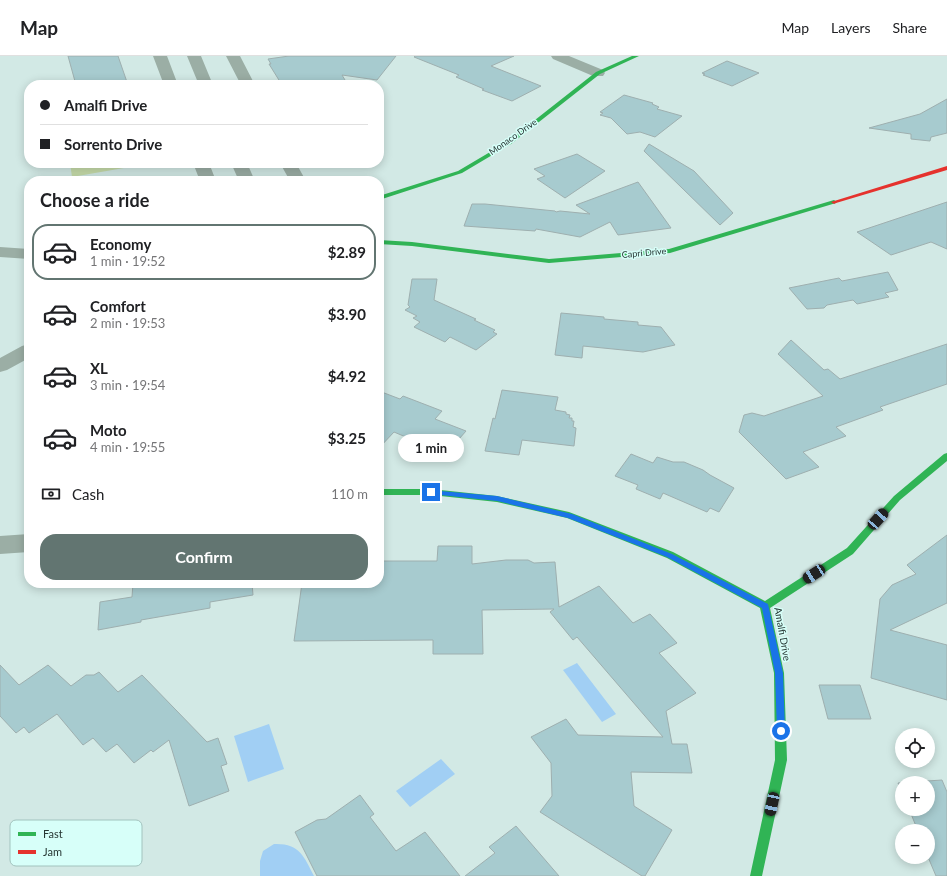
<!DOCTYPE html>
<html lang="en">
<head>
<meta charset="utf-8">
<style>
  :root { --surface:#fff; --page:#f2f2f2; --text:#202124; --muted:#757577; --line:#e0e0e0; --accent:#627571 }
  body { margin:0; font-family:Lato,sans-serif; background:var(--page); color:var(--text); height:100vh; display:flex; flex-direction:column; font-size:15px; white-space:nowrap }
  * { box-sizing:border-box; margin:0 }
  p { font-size:13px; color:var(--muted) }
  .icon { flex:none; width:22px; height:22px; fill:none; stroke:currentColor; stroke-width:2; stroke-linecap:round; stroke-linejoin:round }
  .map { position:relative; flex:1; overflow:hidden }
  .drawer { position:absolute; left:24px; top:120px; width:360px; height:412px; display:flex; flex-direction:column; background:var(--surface); border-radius:16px; box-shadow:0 2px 10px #0003 }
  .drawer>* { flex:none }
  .guide { position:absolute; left:24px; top:24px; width:360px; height:88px; border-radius:16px; box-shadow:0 2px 10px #0003; display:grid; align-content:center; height:88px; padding:0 16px; background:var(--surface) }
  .buttons { position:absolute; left:895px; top:672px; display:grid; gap:8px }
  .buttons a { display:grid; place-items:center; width:40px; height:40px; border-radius:50%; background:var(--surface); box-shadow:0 2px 10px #0003; font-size:20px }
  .end { position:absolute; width:18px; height:18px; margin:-9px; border:5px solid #1a73e8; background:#fff; box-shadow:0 0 0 2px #fff }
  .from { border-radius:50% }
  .bubble { position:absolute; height:28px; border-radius:14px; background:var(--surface); box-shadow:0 2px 10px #0003; font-size:13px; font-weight:700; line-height:28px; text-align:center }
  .car { position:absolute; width:12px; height:24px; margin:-12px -6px; border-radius:5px; box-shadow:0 0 3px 1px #0007; background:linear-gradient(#222 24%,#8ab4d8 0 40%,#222 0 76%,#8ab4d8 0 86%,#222 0) }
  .guide b { display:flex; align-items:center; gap:14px; height:38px; font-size:15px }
  .guide b+b { border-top:1px solid var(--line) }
  .guide i { width:10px; height:10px; background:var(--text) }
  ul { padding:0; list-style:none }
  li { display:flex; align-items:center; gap:12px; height:56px; margin:0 8px 6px; padding:0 8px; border:2px solid transparent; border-radius:16px }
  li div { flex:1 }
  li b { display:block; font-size:15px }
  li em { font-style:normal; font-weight:700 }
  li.current { border-color:var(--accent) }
  li>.icon { width:36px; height:36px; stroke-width:1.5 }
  h2 { padding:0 16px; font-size:18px; line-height:48px }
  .pay { display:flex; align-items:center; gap:10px; height:44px; padding:0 16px; font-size:15px }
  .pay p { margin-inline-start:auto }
  .cta { display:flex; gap:8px; margin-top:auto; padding:8px 16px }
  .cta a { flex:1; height:46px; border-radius:16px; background:var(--accent); color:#fff; font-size:16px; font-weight:700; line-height:46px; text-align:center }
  header { display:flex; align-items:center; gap:24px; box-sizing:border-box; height:56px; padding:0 20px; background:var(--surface); border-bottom:1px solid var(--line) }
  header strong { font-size:19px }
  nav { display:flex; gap:22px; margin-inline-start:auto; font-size:14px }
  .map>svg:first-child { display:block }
</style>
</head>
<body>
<header>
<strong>Map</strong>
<nav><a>Map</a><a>Layers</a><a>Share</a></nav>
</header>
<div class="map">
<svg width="947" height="820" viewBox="0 0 947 820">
  <rect width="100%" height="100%" fill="#d2e9e5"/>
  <!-- green -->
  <path fill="#c6dcaa" d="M70,107H141V109L72,121Z"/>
  <!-- water -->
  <path fill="#a1cff4" d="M577,607L616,658L602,666L563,614Z
    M269,668L284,713L248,726L234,680Z
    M441,703L455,718L410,751L396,735Z
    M274,788C299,787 304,800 314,820H260V805L263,795Z"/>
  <!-- building -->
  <path fill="#a7cbcf" stroke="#9eafaf" d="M68,0H118L128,29H76Z
    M289,0H396L377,24L342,19L348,29H282L269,8H271L268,3Z
    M415,0H514L491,10L541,30L512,45L482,34L484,33L456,21L459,19L414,1Z
    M727,5L759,17L732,30L703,19L705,18L702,17Z
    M624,39L653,47L652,48L659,51L657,53L682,60L655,81L640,76L627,78L611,62L600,59L603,57L600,56Z
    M947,43V77L931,81L930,85L911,83V78L869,72L920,58Z
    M649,88L694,115L733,157L720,169L644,95Z
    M577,98L605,115L565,142L537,123L545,120L534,113Z
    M638,126L671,172L618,179L610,166L580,181L536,173L535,175L464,170L472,148H485L555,155L556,156L560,155L590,158L576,149Z
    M947,146V193L931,186L891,199L857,176Z
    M888,216L898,234L885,237L889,241L857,248L853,244L827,249L824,252L807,253L789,232L839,222L842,225Z
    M412,223H437L434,244L476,263L474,264L495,274L493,276L497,278L476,294L450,281L445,286L414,271L420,266L413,262L417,260L405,254L410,251L408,249Z
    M561,257L604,261V263L638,266V269L661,271L675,289L643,296L583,290L582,302L555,299Z
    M791,284L824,314L828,313L840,323L947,288V328L880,351L883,354L836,371L846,380L803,396L819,411L786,423L739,376L744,359L752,357L764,360L823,340L778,298Z
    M502,334L558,341L555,354L566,356V358L570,359L569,362H572V365H574L573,371L576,372L574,390L522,384L519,399L485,395L493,362L495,363Z
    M379,335L400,343L403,340L442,355L435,363L466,375L446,398L394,376L379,392Z
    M631,398L653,407L657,401L673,406H684L703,414L710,419L734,432L719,456L710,452L707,456L663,437L660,443L636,433L638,429L615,420Z
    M947,479V547L890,574L947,589V644L871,622L880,543L892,529L916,518L907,509Z
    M438,490H472V508L506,504H528L534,507L555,506L559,551L599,530L633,567L650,558L677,587L659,597L696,637L666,655L672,688H687L692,717L631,716L634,750L672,774L645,820H642L540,756L552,740L551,707L531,681L566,663L578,679L663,681L577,581L573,584L550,556L554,553L482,554L483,598H433V584L294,585L302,527H379V505H437Z
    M133,527H252L253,539L210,546V552L141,564V566L98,574L100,546L132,541Z
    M0,609L19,629L48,609L71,630L86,619H94L99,616L118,636L142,619L207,686L218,682L227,708L221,710L229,735L189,750L169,684L153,696L151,694L134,707L117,688L106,696L93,682L83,689L57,658L29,677L24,671L16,677L0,660Z
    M819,629H860L871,663H828Z
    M942,724L947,736V820H936L928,801V775H918L909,753H928V727H902V736L898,727Z
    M360,739L374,758L370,761L396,795L425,776L460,820H317L295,776L317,764L326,763Z
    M516,770L559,820H465L495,797L489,791Z"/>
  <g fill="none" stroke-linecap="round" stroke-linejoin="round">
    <!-- street -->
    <path fill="#9baea5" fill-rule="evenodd" d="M153,0H167L178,29H164Z
      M187,0H201L213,29H199Z
      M226,0H240L255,29H241Z
      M551,0H569L603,14L605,17L603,20H593L553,3Z
      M193,107H209L216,125H200Z
      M231,107H247L255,125H239Z
      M280,107H296L306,125H290Z
      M0,191L29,193V203L0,201Z
      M29,288V302L7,314L0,316V302L22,290Z
      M29,478V496L0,498V480Z"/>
    <!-- fast -->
    <path fill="#30b455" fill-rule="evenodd" d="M632,0H639L600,18L511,88L462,117L379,144V140L458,115L507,86L596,16Z
      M834,144L837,146L836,147L670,197L549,207L412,190L379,188V184L412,186L549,203L669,193Z
      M947,397V405L900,444L853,498L770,552L784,617L787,704L762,820H750L775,704L774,617L760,552L667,502L567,462L497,446L431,439H379V433H431L497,440L569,456L673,496L765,545L847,492L894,440L944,398Z"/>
    <!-- jam -->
    <path fill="#e5322d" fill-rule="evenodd" d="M947,110V114L836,147L834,148L831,146Z"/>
  </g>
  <!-- route -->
  <path fill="#1a73e8" d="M429,434L497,440L572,458L672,498L768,548L783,617L785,675L784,678L781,679L777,675L775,617L762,552L667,501L568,462L497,445L431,438H429Z"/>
  <g text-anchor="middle" stroke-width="3" stroke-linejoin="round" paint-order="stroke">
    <!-- far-street labels -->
    <g font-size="9" fill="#263633" stroke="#d7fff9">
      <text transform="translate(513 81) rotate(-35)" y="3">Monaco Drive</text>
      <text transform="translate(644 197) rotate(-5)" y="3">Capri Drive</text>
    </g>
    <!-- street labels -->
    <g font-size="10" fill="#263633" stroke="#d7fff9">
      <text transform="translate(783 578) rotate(80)" y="4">Amalfi Drive</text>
    </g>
  </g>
  <!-- legend -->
  <rect x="10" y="764" width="132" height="46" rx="6" fill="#d7fff9" stroke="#a2c3be" stroke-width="1"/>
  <rect x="18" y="776" width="18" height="4" fill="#30b455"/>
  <rect x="18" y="794" width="18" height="4" fill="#e5322d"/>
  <g font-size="11" fill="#263633">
    <text x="43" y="782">Fast</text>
    <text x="43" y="800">Jam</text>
  </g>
</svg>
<div class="buttons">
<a><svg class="icon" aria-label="locate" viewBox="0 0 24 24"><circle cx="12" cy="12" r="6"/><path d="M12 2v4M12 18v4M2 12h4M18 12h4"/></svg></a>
<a>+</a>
<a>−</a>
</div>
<i class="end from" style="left:781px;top:675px"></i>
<i class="end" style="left:431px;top:436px"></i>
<div class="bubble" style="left:398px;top:378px;width:66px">1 min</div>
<i class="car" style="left:878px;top:463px;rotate:42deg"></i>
<i class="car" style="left:814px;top:518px;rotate:237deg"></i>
<i class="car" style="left:772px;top:748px;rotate:192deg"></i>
<div class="guide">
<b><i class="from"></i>Amalfi Drive</b>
<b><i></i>Sorrento Drive</b>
</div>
<section class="drawer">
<h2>Choose a ride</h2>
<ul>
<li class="current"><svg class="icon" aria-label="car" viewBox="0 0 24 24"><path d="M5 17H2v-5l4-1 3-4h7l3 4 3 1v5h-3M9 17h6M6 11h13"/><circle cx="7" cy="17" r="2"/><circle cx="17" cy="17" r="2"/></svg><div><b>Economy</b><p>1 min · 19:52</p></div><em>$2.89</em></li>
<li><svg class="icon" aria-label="car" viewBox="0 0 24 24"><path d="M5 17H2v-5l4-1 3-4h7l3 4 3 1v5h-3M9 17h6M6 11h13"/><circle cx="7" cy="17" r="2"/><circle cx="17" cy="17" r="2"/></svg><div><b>Comfort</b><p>2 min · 19:53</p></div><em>$3.90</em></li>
<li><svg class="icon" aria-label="car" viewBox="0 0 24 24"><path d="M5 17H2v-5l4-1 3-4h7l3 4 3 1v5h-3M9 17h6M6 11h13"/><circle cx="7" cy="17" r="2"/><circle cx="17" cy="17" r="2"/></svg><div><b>XL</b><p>3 min · 19:54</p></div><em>$4.92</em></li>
<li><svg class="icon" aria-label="car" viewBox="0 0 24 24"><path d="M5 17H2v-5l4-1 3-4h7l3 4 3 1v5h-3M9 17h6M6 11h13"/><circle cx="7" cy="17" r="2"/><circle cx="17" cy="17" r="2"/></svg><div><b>Moto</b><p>4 min · 19:55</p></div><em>$3.25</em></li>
</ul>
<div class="pay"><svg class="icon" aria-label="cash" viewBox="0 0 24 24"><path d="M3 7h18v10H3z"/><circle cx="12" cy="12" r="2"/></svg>Cash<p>110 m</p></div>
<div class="cta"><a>Confirm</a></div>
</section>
</div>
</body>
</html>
